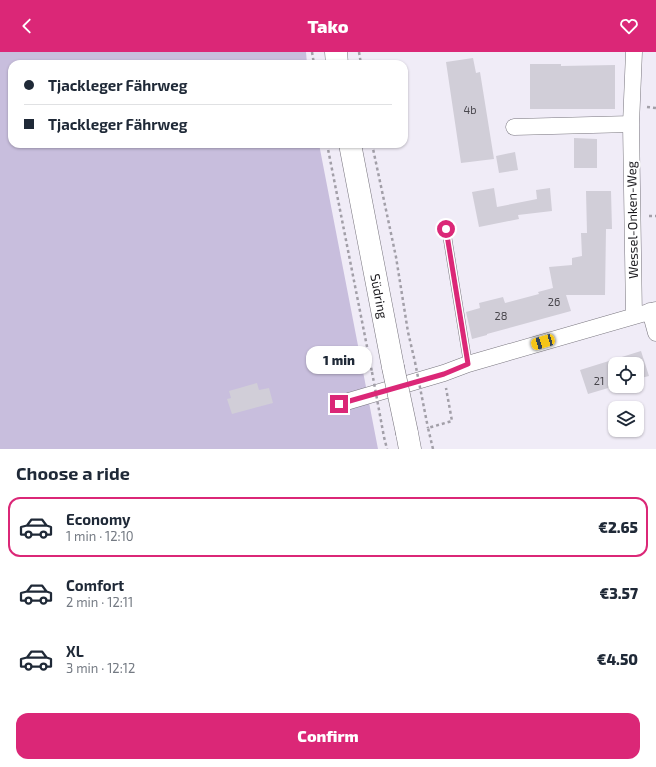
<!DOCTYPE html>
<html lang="en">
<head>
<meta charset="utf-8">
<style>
  :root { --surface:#fff; --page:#f6f6f7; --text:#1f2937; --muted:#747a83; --line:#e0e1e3; --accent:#db2777 }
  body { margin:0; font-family:"Exo 2",sans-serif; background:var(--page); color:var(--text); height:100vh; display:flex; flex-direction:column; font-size:15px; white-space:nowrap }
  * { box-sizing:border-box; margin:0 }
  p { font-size:13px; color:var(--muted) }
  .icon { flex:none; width:22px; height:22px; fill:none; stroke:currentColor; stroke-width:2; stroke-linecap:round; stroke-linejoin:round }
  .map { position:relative; height:397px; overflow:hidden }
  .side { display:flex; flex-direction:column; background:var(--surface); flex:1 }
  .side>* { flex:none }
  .guide { position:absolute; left:8px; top:8px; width:400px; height:88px; border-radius:12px; box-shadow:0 1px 3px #0004; display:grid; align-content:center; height:88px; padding:0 16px; background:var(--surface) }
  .tools { position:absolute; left:608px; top:305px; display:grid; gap:8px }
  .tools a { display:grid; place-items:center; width:36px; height:36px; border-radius:8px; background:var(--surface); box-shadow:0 1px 3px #0004; font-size:20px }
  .end { position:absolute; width:18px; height:18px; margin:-9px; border:5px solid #db2777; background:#fff; box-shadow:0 0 0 2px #fff }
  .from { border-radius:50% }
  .bubble { position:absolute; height:28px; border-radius:12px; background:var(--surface); box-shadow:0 1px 3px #0004; font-size:13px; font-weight:800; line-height:28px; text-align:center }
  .car { position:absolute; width:12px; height:24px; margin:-12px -6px; border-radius:5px; box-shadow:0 0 3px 1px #0007; background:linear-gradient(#f5c518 24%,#345 0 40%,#f5c518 0 76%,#345 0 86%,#f5c518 0) }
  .guide b { display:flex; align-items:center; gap:14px; height:38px; font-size:15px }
  .guide b+b { border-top:1px solid var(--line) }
  .guide i { width:10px; height:10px; background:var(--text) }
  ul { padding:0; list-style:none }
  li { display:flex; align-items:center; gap:12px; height:60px; margin:0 8px 6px; padding:0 8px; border:2px solid transparent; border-radius:12px }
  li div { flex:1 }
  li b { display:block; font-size:15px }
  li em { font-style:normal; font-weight:800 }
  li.on { border-color:var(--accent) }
  li>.icon { width:36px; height:36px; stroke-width:1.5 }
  h2 { padding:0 16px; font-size:18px; line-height:48px }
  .primary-button { display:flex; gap:8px; margin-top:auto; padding:8px 16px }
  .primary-button a { flex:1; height:46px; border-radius:12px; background:var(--accent); color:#fff; font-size:16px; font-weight:800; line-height:46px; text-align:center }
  header { display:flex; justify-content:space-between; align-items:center; height:52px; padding:0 16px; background:var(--accent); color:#fff; font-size:18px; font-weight:800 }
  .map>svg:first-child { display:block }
</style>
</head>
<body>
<header><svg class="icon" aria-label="back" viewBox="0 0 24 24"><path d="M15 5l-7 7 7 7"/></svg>Tako<svg class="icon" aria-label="heart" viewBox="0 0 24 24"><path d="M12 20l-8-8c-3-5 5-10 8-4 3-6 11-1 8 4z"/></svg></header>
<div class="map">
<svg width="656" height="397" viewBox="0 0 656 397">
  <rect width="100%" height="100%" fill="#f0ecf7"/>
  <!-- green -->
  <path fill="#c8bedd" d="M0,0H306L307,12H12V92H319L378,397H0Z"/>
  <!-- building -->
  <path fill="#d1ced8" d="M473,6L476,21L480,20L494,107L461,111L446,10Z
    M530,12H561V14L615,13V57H530Z
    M574,86L597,87V116H574Z
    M515,100L518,118L499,121L496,104Z
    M494,136L497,155L537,147L536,138L550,136L552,159L518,163L519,167L479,175L472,140Z
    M586,139H611L612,177H606L605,243H566L571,259L487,282V283L472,287L466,260L480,256L479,251L503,245L505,251L539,242L538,240L553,236L549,215L572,213V206L582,204L581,181H587Z
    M641,299L649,324L637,327V312H615V334L588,342L580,318Z
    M257,331L259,338L269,336L273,351L232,362L227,347L231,346L229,339Z"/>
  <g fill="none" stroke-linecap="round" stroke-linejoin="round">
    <!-- service casing -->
    <g stroke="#78757e" stroke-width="9">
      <path id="service" d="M446,177L468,312"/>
    </g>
    <!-- minor casing -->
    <g stroke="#78757e" stroke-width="17">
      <path id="minor" d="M514,75L631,72
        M650,259L656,281
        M634,264L631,72L634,0
        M339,352L444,321L468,312L656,258"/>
    </g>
    <!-- secondary casing -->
    <g stroke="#78757e" stroke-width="23">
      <g id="secondary">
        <path d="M336,0L337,12"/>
        <path id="s1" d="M350,92L393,315"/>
        <path d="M407,381L410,397"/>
      </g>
    </g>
    <!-- path -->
    <path stroke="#a29fa8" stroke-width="2.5" stroke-dasharray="3 3" stroke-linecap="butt" d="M312,0L314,12
      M359,0L361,12
      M647,55L656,56
      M327,92L372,320
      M372,92L396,205L408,280L415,310
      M649,164H656
      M384,385L387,397
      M433,397L428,376L452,369L446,336"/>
    <!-- service -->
    <use href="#service" stroke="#fff" stroke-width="8"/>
    <!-- minor -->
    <use href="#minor" stroke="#fff" stroke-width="16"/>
    <!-- secondary -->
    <use href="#secondary" stroke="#fff" stroke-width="22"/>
    <!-- secondary-bridge casing -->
    <g stroke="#78757e" stroke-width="23" stroke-linecap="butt">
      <path id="secondary-bridge" d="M393,315L407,381"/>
    </g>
    <!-- path-bridge -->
    <path stroke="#a29fa8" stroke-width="2.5" stroke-dasharray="3 3" stroke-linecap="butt" d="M415,310L428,376
      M372,320L384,385"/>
    <!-- secondary-bridge -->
    <use href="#secondary-bridge" stroke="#fff" stroke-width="22"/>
  </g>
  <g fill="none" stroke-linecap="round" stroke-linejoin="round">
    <!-- route -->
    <path stroke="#db2777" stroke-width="5" d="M339,352L444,322L468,312L446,177"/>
  </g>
  <g text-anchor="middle" stroke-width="4" stroke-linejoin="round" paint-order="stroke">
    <!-- number labels -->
    <g font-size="11" fill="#48464c">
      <text x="470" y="62">4b</text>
      <text x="554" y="254">26</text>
      <text x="501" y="268">28</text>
      <text x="599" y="333">21</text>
    </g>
    <!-- street labels -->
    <g font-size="13" fill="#1a191d" stroke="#fff">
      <text transform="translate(632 168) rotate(-91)" y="5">Wessel-Onken-Weg</text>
      <text dy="5" stroke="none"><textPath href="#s1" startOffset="155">Südring</textPath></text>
    </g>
  </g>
</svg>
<div class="tools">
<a><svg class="icon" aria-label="locate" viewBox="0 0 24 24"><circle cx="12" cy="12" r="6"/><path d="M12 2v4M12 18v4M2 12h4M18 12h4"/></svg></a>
<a><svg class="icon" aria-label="layers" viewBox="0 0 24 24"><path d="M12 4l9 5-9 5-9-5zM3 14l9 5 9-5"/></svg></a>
</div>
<i class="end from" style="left:446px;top:177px"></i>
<i class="end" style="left:339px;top:352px"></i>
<div class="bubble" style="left:306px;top:294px;width:66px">1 min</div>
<i class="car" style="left:543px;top:290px;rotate:254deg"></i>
<div class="guide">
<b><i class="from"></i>Tjackleger Fährweg</b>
<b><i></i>Tjackleger Fährweg</b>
</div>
</div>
<section class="side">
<h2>Choose a ride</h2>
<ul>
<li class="on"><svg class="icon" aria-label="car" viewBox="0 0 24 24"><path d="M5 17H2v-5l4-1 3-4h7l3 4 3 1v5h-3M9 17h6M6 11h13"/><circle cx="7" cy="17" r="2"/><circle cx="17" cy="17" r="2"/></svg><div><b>Economy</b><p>1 min · 12:10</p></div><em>€2.65</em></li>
<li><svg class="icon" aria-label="car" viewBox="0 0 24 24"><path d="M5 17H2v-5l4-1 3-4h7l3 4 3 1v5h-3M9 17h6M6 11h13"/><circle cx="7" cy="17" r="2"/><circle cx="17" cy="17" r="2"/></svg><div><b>Comfort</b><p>2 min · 12:11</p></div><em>€3.57</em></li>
<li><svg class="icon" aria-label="car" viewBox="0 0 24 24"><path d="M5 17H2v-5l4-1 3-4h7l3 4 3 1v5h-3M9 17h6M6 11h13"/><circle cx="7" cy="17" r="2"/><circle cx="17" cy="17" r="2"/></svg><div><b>XL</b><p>3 min · 12:12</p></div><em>€4.50</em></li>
</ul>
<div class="primary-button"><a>Confirm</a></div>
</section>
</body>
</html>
